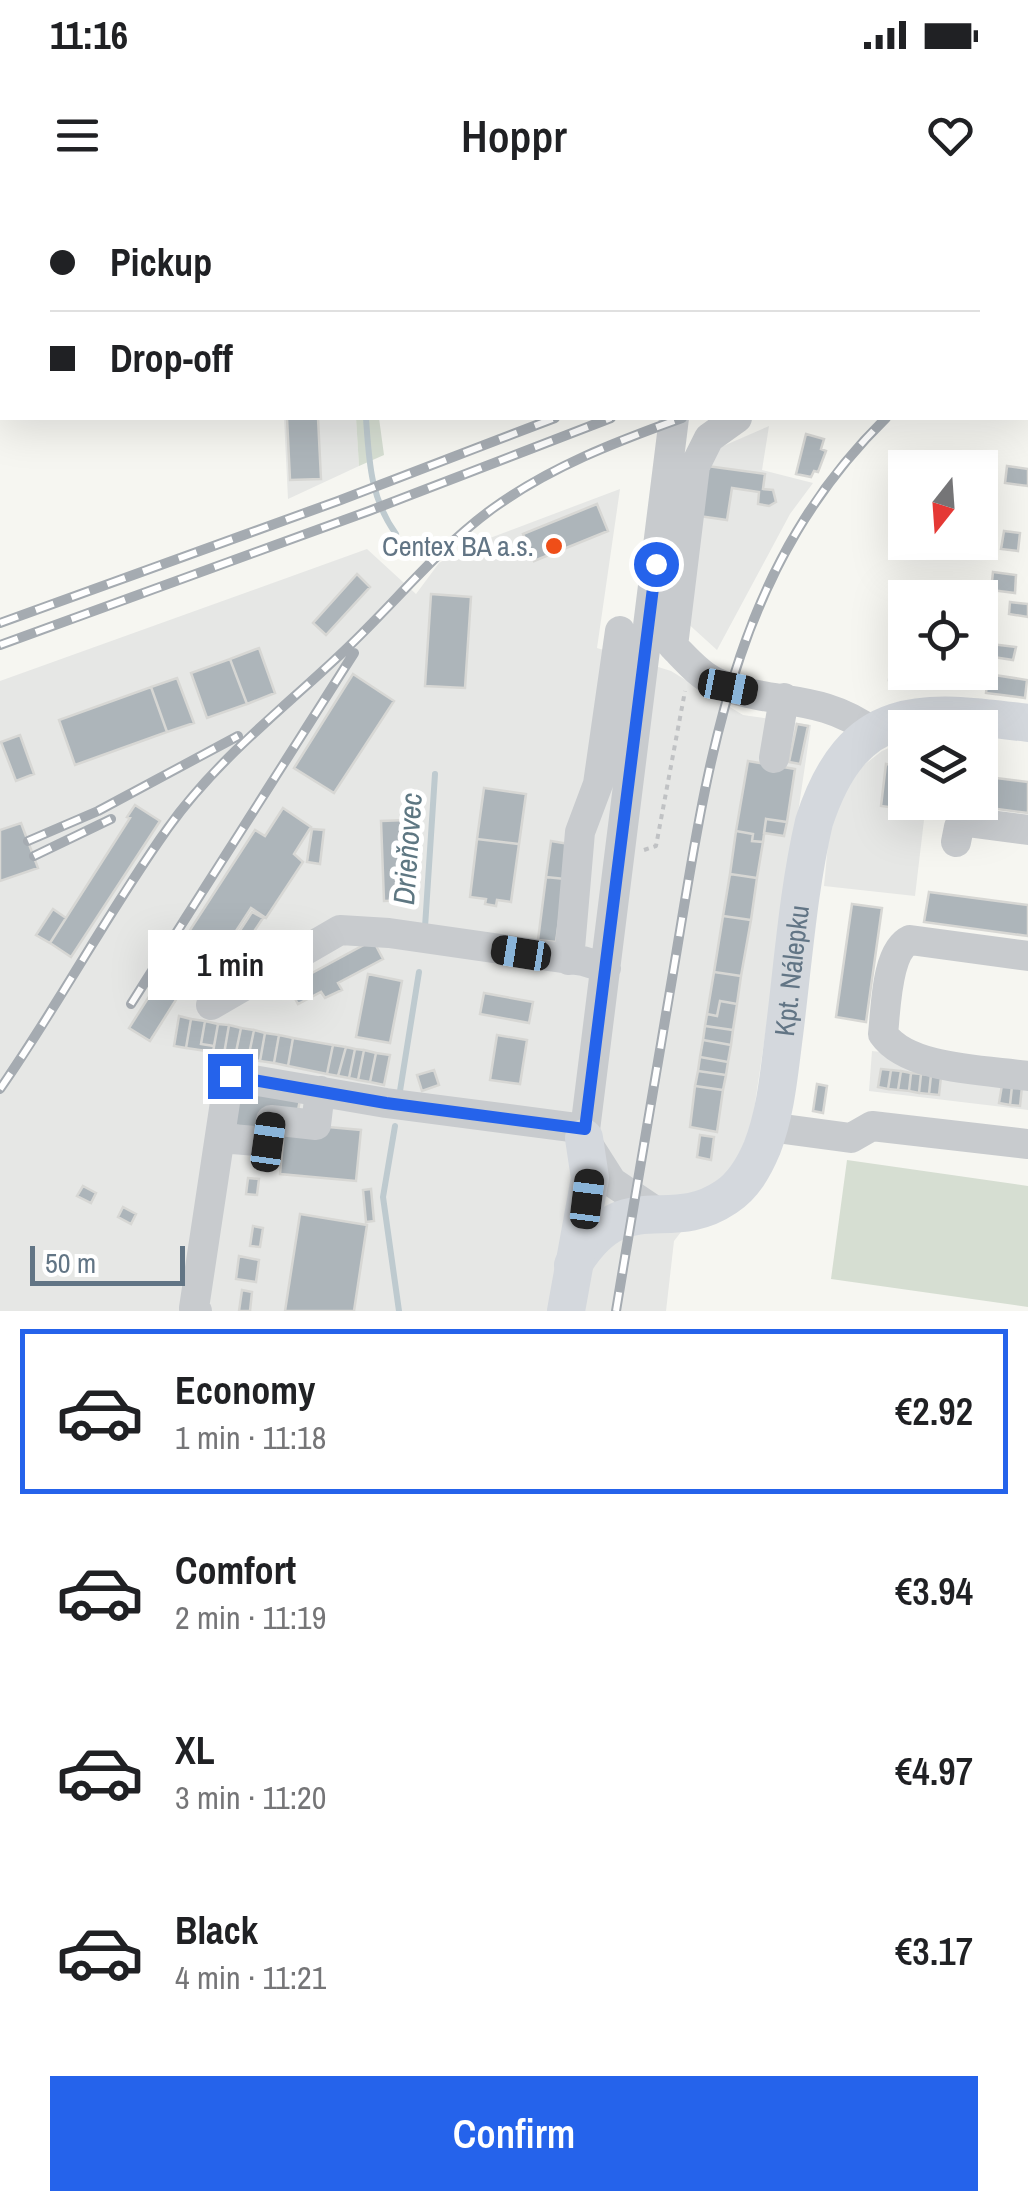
<!DOCTYPE html>
<html lang="en">
<head>
<meta charset="utf-8">
<style>
  :root { --surface:#fff; --page:#f2f2f2; --text:#202124; --muted:#757577; --line:#e0e0e0; --accent:#2563eb }
  body { margin:0; font-family:"Archivo Narrow",sans-serif; background:var(--page); color:var(--text); height:100vh; display:flex; flex-direction:column; font-size:38px; white-space:nowrap }
  * { box-sizing:border-box; margin:0 }
  p { font-size:32px; color:var(--muted) }
  .icon { flex:none; width:55px; height:55px; fill:none; stroke:currentColor; stroke-width:2; stroke-linecap:round; stroke-linejoin:round }
  .map { position:relative; height:1111px; overflow:hidden }
  .details { display:flex; flex-direction:column; background:var(--surface); flex:1 }
  .details>* { flex:none }
  .hud { position:absolute; left:0px; top:0px; width:1030px; height:220px; box-shadow:0 10px 40px #0002; display:grid; align-content:center; height:220px; padding:0 50px; background:var(--surface) }
  .needle { width:65px; rotate:197deg }
  .buttons { position:absolute; left:888px; top:250px; display:grid; gap:20px }
  .buttons a { display:grid; place-items:center; width:110px; height:110px; border-radius:0px; background:var(--surface); box-shadow:0 10px 40px #0002; font-size:50px }
  .scale { position:absolute; left:30px; bottom:25px; width:155px; box-sizing:border-box; padding-left:10px; border:5px solid #627585; border-top:0; font-size:28px; line-height:35px; white-space:nowrap; color:#627585; -webkit-text-stroke:8px #fff; paint-order:stroke }
  .end { position:absolute; width:45px; height:45px; margin:-22px; border:12px solid #2563eb; background:#fff; box-shadow:0 0 0 5px #fff }
  .from { border-radius:50% }
  .bubble { position:absolute; height:70px; border-radius:0px; background:var(--surface); box-shadow:0 10px 40px #0002; font-size:32px; font-weight:600; line-height:70px; text-align:center }
  .car { position:absolute; width:30px; height:60px; margin:-30px -15px; border-radius:12px; box-shadow:0 0 8px 2px #0007; background:linear-gradient(#222 24%,#8ab4d8 0 40%,#222 0 76%,#8ab4d8 0 86%,#222 0) }
  .hud b { display:flex; align-items:center; gap:35px; height:95px; font-size:38px }
  .hud b+b { border-top:2px solid var(--line) }
  .hud i { width:25px; height:25px; background:var(--text) }
  ul { padding:18px 0 0; list-style:none }
  li { display:flex; align-items:center; gap:30px; height:165px; margin:0 20px 15px; padding:0 30px; border:5px solid transparent; border-radius:0px }
  li div { flex:1 }
  li b { display:block; font-size:38px }
  li em { font-style:normal; font-weight:600 }
  li.active { border-color:var(--accent) }
  li>.icon { width:90px; height:90px; stroke-width:1.5 }
  .action { display:flex; gap:20px; margin-top:auto; padding:20px 50px }
  .action a { flex:1; height:115px; border-radius:0px; background:var(--accent); color:#fff; font-size:40px; font-weight:600; line-height:115px; text-align:center }
  .status { display:flex; justify-content:space-between; align-items:center; height:70px; padding:0 50px; background:var(--surface); direction:ltr }
  .status svg { height:28px; fill:currentColor }
  header { display:flex; justify-content:space-between; align-items:center; height:130px; padding:0 50px; background:var(--surface); font-size:45px; font-weight:600 }
  .map>svg:first-child { display:block }
</style>
</head>
<body>
<div class="status"><b>11:16</b><svg viewBox="0 0 49 12"><path d="M0 12V9h3v3zM5 12V6h3v6zM10 12V3h3v9zM15 12V0h3v12zM26 1h20v11H26zM47 4h2v5h-2z"/></svg></div>
<header><svg class="icon" aria-label="menu" viewBox="0 0 24 24"><path d="M4 6h16M4 12h16M4 18h16"/></svg>Hoppr<svg class="icon" aria-label="heart" viewBox="0 0 24 24"><path d="M12 20l-8-8c-3-5 5-10 8-4 3-6 11-1 8 4z"/></svg></header>
<div class="map">
<svg width="1028" height="1111" viewBox="0 0 1028 1111">
  <rect width="100%" height="100%" fill="#f6f6f1"/>
  <!-- built -->
  <path fill="#e6e7e5" d="M284,218H356L359,266L288,299Z
    M769,226L762,270L813,283L790,314L717,450L684,420L705,264L721,247Z
    M620,289L597,448L671,471L743,515L811,525L749,944L674,1041L666,1111H0V481L367,349L416,394L439,363L466,347Z
    M905,541V602L926,603L915,696L824,686L830,623L839,595L860,568L882,551Z
    M872,851L1028,869V910L869,891Z"/>
  <!-- green -->
  <path fill="#d6ded2" d="M356,218H379L384,255L359,266Z
    M847,960L1028,986V1107L831,1079Z"/>
  <g fill="none" stroke-linecap="round" stroke-linejoin="round">
    <!-- stream -->
    <path stroke="#becacf" stroke-width="6" d="M366,218C369,260 370,298 396,334
      M425,727L435,574
      M400,891L419,772
      M395,926L383,997L399,1111"/>
  </g>
  <!-- building -->
  <path fill="#adb5ba" stroke="#d7d7d4" stroke-width="2.5" d="M287,218H318L321,279L290,280Z
    M806,234L824,239L821,249L826,251L818,272L814,271L811,277L796,274Z
    M707,266L765,274L763,289L773,290L776,302L769,306L758,304L759,292L732,288L727,320L699,316Z
    M1007,266L1028,269V286L1005,283Z
    M597,304L608,331L534,361L523,334Z
    M1004,331L1020,333L1018,351L1001,349Z
    M993,372L1016,375L1015,393L991,390Z
    M357,374L370,387L326,435L313,423Z
    M431,394L471,397L465,488L425,486Z
    M1010,402L1028,404V417L1009,414Z
    M991,444L1016,447L1013,460L980,455V449L990,451Z
    M259,448L275,493L247,504L230,459Z
    M230,459L247,504L207,518L191,473Z
    M890,469L905,470L906,481L889,480Z
    M937,472H963L961,487L936,482Z
    M353,474L394,501L334,593L294,568Z
    M988,474L1027,480L1025,498L986,493Z
    M177,478L194,523L167,532L151,487Z
    M151,487L167,532L75,565L59,520Z
    M797,524L808,526L800,564L789,562Z
    M20,535L34,574L16,581L1,542Z
    M748,561L795,569L787,622L766,619L763,642L752,641L753,634L736,631Z
    M886,564L905,567V602H921L920,611L881,606Z
    M980,576L1028,582V613L967,605V602H980Z
    M484,588L526,594L519,644L477,639Z
    M135,605L160,621L71,757L50,743L130,618L127,617Z
    M283,608L311,627L294,654L303,662L266,718L251,708L210,771L177,750L255,630L265,636Z
    M766,619L787,622L784,636L764,633Z
    M407,620L409,700L384,701L381,621Z
    M21,623L38,668L0,681V630Z
    M312,629L324,630L320,664L307,662Z
    M736,631L753,634L752,641L763,642L757,678L730,674Z
    M477,639L519,644L511,702L497,700L496,706L485,704L486,699L470,697Z
    M551,641L569,644L565,679L546,677Z
    M730,674L757,678L751,720L723,716Z
    M546,677L565,679L556,742L538,740Z
    M929,692L1028,705V736L924,722Z
    M852,704L882,708L866,822L836,817Z
    M53,709L66,718L50,743L36,735Z
    M252,712L263,718L249,739L239,732Z
    M723,716L751,720L741,776L714,772Z
    M373,740L383,759L338,783L342,790L325,798L321,792L298,804L288,786Z
    M171,762L191,776L150,841L129,828Z
    M714,772L741,776L737,804L720,801L717,816L707,814Z
    M368,774L402,781L390,843L356,837Z
    M484,793L533,802L529,823L480,814Z
    M720,801L737,804L733,830L705,826L707,814L717,816Z
    M179,816L191,819L186,848L174,846Z
    M191,819L205,821L201,844L214,846L213,852L186,848Z
    M205,821L218,824L214,846L201,844Z
    M218,824L229,825L224,854L213,852Z
    M229,825L241,828L235,857L224,854Z
    M705,826L733,830L731,845L703,840Z
    M241,828L254,830L248,859L235,857Z
    M254,830L265,833L260,861L248,859Z
    M265,833L279,835L274,863L260,861Z
    M279,835L293,838L288,866L274,863Z
    M497,835L527,840L520,884L490,880Z
    M293,838L333,845L327,874L288,866Z
    M703,840L731,845L728,862L700,857Z
    M333,845L346,847L338,876L327,874Z
    M346,847L355,849L349,878L338,876Z
    M355,849L364,850L358,880L349,878Z
    M364,850L376,853L370,882L358,880Z
    M376,853L390,855L384,885L370,882Z
    M700,857L728,862L726,875L698,871Z
    M881,869L891,870L888,889L878,887Z
    M434,870L439,885L422,891L417,875Z
    M891,870L901,871L898,890L888,889Z
    M698,871L726,875L723,890L695,886Z
    M901,871L911,873L909,891L898,890Z
    M911,873L921,874L919,893L909,891Z
    M921,874L931,875L929,894L919,893Z
    M931,875L941,877L939,895L929,894Z
    M240,884L301,895L297,915L262,930L232,925Z
    M817,884L827,886L823,913L813,911Z
    M1002,885L1012,886L1010,905L999,903Z
    M695,886L723,890L717,932L690,927Z
    M1012,886L1022,887L1020,906L1010,905Z
    M328,927L361,930L356,981L280,974L284,930Z
    M700,935L714,937L711,960L697,957Z
    M248,978L259,979L257,995L246,994Z
    M83,986L96,993L91,1003L77,996Z
    M371,989L374,1021L366,1022L363,990Z
    M123,1007L136,1014L131,1024L118,1017Z
    M300,1014L367,1025L354,1111H285Z
    M253,1026L263,1028L260,1047L250,1046Z
    M239,1056L259,1060L256,1082L236,1079Z
    M242,1090L252,1092L250,1111H239Z"/>
  <g fill="none" stroke-linecap="round" stroke-linejoin="round">
    <!-- path -->
    <path stroke="#c0c2c4" stroke-width="4" stroke-dasharray="5 5" stroke-linecap="butt" d="M326,0L329,2
      M784,2L785,0
      M644,650L656,646L685,491"/>
    <!-- minor -->
    <path stroke="#c8cbce" stroke-width="30" d="M285,0V2
      M662,2L663,0
      M700,2V0
      M749,2V0
      M832,2L838,0
      M0,82H2
      M737,218L709,238L695,266L673,446C685,458 699,475 715,482C770,507 817,491 873,532
      M774,558L784,498
      M956,642L959,627L967,622L1028,630
      M1028,756L910,740C886,751 886,809 883,834C908,870 986,870 1028,876
      M569,760L580,632L598,584L620,431
      M211,805L340,730L389,733L583,761L606,768
      M769,927L851,938L872,926L1028,944
      M220,938L268,942L271,920L316,925L320,891
      M658,1013L612,982L584,938L674,218
      M197,1111L194,1108L229,876L386,903L585,929"/>
    <!-- major -->
    <g stroke="#d4d8dd" stroke-width="38">
      <path id="s1" d="M573,1065C624,982 667,1037 726,997C744,985 754,967 762,948C776,912 779,873 784,835C793,764 798,691 814,622C853,502 920,509 1028,523"/>
      <path d="M566,1111L590,978L584,938"/>
    </g>
    <!-- rail casing -->
    <g stroke="#a5abb1" stroke-width="10">
      <path id="rail" d="M1028,30V29
        M1028,107V106
        M0,423L338,301L555,218
        M0,445L369,311L611,218
        M28,641L98,611L238,536
        M34,656L111,619
        M131,804L354,453
        M0,889C59,804 108,712 168,628C217,559 284,508 344,451C394,404 436,350 492,309C550,267 615,242 682,218
        M616,1111C635,996 655,881 674,767C708,564 731,370 886,218"/>
    </g>
    <!-- rail -->
    <use href="#rail" stroke="#fff" stroke-width="6" stroke-dasharray="19" stroke-linecap="butt"/>
  </g>
  <g fill="none" stroke-linecap="round" stroke-linejoin="round">
    <!-- route -->
    <path stroke="#2563eb" stroke-width="12" d="M230,876L386,903L585,929L656,364"/>
  </g>
  <!-- markers -->
  <circle fill="#ef4e18" stroke="#fff" stroke-width="4" cx="554" cy="346" r="10"/>
  <g text-anchor="middle" stroke-width="10" stroke-linejoin="round" paint-order="stroke">
    <!-- poi labels -->
    <g font-size="28" fill="#627585" stroke="#fff" text-anchor="end">
      <text x="534" y="356">Centex BA a.s.</text>
    </g>
    <!-- street labels -->
    <g font-size="28" fill="#627585" stroke="#fff">
      <text dy="10" stroke="none"><textPath href="#s1" startOffset="418">Kpt. Nálepku</textPath></text>
    </g>
    <!-- water labels -->
    <g font-size="30" font-style="italic" fill="#5e7782" stroke="#fff">
      <text transform="translate(408 649) rotate(-86)" y="10">Drieňovec</text>
    </g>
  </g>
</svg>
<div class="buttons">
<a><svg class="needle" viewBox="-14 -14 28 28"><path d="M0-13l5 13h-10z" fill="#e53935"/><path d="M0 13l5-13h-10z" fill="#757577"/></svg></a>
<a><svg class="icon" aria-label="locate" viewBox="0 0 24 24"><circle cx="12" cy="12" r="6"/><path d="M12 2v4M12 18v4M2 12h4M18 12h4"/></svg></a>
<a><svg class="icon" aria-label="layers" viewBox="0 0 24 24"><path d="M12 4l9 5-9 5-9-5zM3 14l9 5 9-5"/></svg></a>
</div>
<div class="scale">50 m</div>
<i class="end from" style="left:656px;top:364px"></i>
<i class="end" style="left:230px;top:876px"></i>
<div class="bubble" style="left:148px;top:730px;width:165px">1 min</div>
<i class="car" style="left:728px;top:487px;rotate:101deg"></i>
<i class="car" style="left:521px;top:753px;rotate:279deg"></i>
<i class="car" style="left:268px;top:942px;rotate:8deg"></i>
<i class="car" style="left:587px;top:999px;rotate:7deg"></i>
<div class="hud">
<b><i class="from"></i>Pickup</b>
<b><i></i>Drop-off</b>
</div>
</div>
<section class="details">
<ul>
<li class="active"><svg class="icon" aria-label="car" viewBox="0 0 24 24"><path d="M5 17H2v-5l4-1 3-4h7l3 4 3 1v5h-3M9 17h6M6 11h13"/><circle cx="7" cy="17" r="2"/><circle cx="17" cy="17" r="2"/></svg><div><b>Economy</b><p>1 min · 11:18</p></div><em>€2.92</em></li>
<li><svg class="icon" aria-label="car" viewBox="0 0 24 24"><path d="M5 17H2v-5l4-1 3-4h7l3 4 3 1v5h-3M9 17h6M6 11h13"/><circle cx="7" cy="17" r="2"/><circle cx="17" cy="17" r="2"/></svg><div><b>Comfort</b><p>2 min · 11:19</p></div><em>€3.94</em></li>
<li><svg class="icon" aria-label="car" viewBox="0 0 24 24"><path d="M5 17H2v-5l4-1 3-4h7l3 4 3 1v5h-3M9 17h6M6 11h13"/><circle cx="7" cy="17" r="2"/><circle cx="17" cy="17" r="2"/></svg><div><b>XL</b><p>3 min · 11:20</p></div><em>€4.97</em></li>
<li><svg class="icon" aria-label="car" viewBox="0 0 24 24"><path d="M5 17H2v-5l4-1 3-4h7l3 4 3 1v5h-3M9 17h6M6 11h13"/><circle cx="7" cy="17" r="2"/><circle cx="17" cy="17" r="2"/></svg><div><b>Black</b><p>4 min · 11:21</p></div><em>€3.17</em></li>
</ul>
<div class="action"><a>Confirm</a></div>
</section>
</body>
</html>
